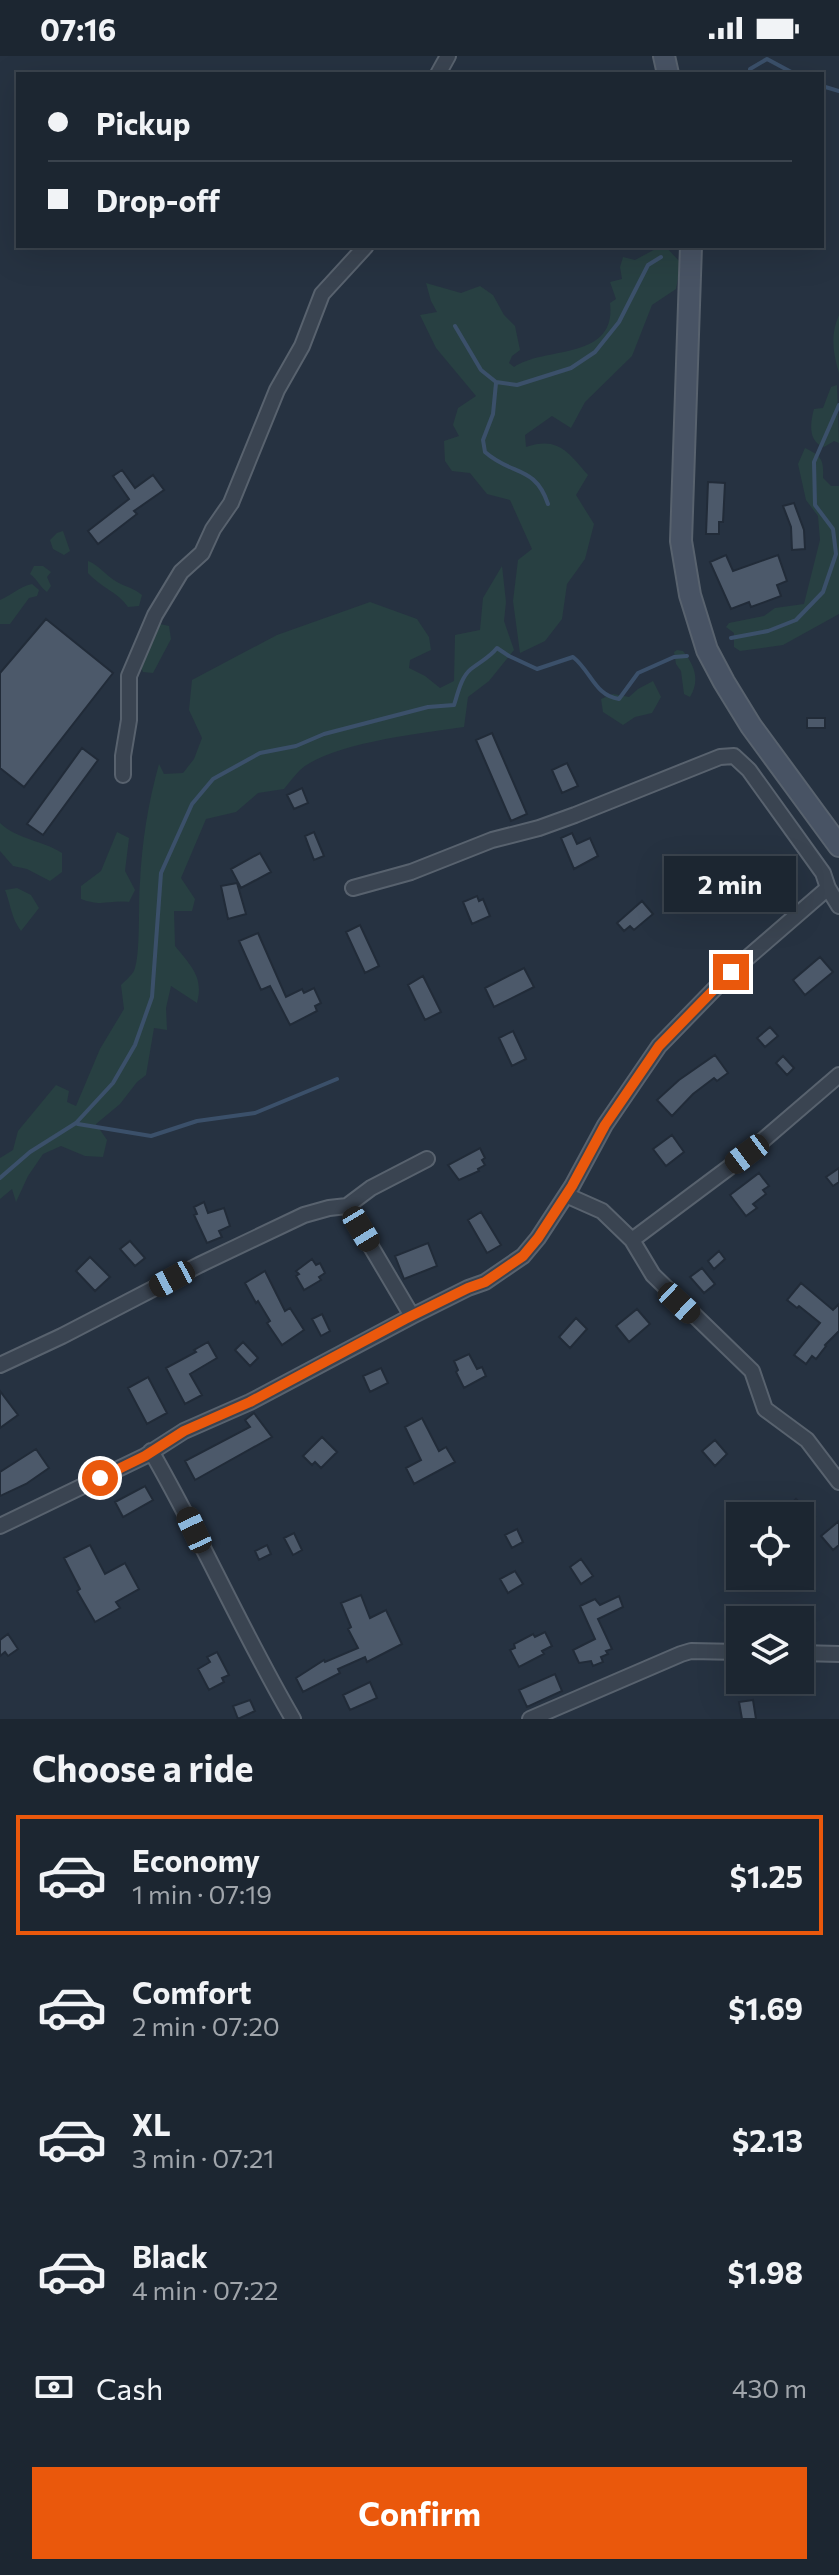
<!DOCTYPE html>
<html lang="en">
<head>
<meta charset="utf-8">
<style>
  :root { --surface:#1c2631; --page:#252e39; --text:#f1f3f6; --muted:#a0a5ab; --line:#3a434d; --accent:#ea580c }
  body { margin:0; font-family:Commissioner,sans-serif; background:var(--page); color:var(--text); height:100vh; display:flex; flex-direction:column; font-size:30px; white-space:nowrap }
  * { box-sizing:border-box; margin:0 }
  p { font-size:26px; color:var(--muted) }
  .icon { flex:none; width:44px; height:44px; fill:none; stroke:currentColor; stroke-width:2; stroke-linecap:round; stroke-linejoin:round }
  .map { position:relative; height:1663px; overflow:hidden }
  .side { display:flex; flex-direction:column; background:var(--surface); flex:1 }
  .side>* { flex:none }
  .banner { position:absolute; left:16px; top:16px; width:808px; height:176px; border-radius:0px; box-shadow:0 8px 32px #0002,0 0 0 2px var(--line); display:grid; align-content:center; height:176px; padding:0 32px; background:var(--surface) }
  .buttons { position:absolute; left:726px; top:1446px; display:grid; gap:16px }
  .buttons a { display:grid; place-items:center; width:88px; height:88px; border-radius:0px; background:var(--surface); box-shadow:0 8px 32px #0002,0 0 0 2px var(--line); font-size:40px }
  .end { position:absolute; width:36px; height:36px; margin:-18px; border:10px solid #ea580c; background:#fff; box-shadow:0 0 0 4px #fff }
  .from { border-radius:50% }
  .bubble { position:absolute; height:56px; border-radius:0px; background:var(--surface); box-shadow:0 8px 32px #0002,0 0 0 2px var(--line); font-size:26px; font-weight:700; line-height:56px; text-align:center }
  .car { position:absolute; width:24px; height:48px; margin:-24px -12px; border-radius:10px; box-shadow:0 0 6px 2px #0007; background:linear-gradient(#222 24%,#8ab4d8 0 40%,#222 0 76%,#8ab4d8 0 86%,#222 0) }
  .banner b { display:flex; align-items:center; gap:28px; height:76px; font-size:30px }
  .banner b+b { border-top:2px solid var(--line) }
  .banner i { width:20px; height:20px; background:var(--text) }
  ul { padding:0; list-style:none }
  li { display:flex; align-items:center; gap:24px; height:120px; margin:0 16px 12px; padding:0 16px; border:4px solid transparent; border-radius:0px }
  li div { flex:1 }
  li b { display:block; font-size:30px }
  li em { font-style:normal; font-weight:700 }
  li.on { border-color:var(--accent) }
  li>.icon { width:72px; height:72px; stroke-width:1.5 }
  h2 { padding:0 32px; font-size:36px; line-height:96px }
  .pay { display:flex; align-items:center; gap:20px; height:88px; padding:0 32px; font-size:30px }
  .pay p { margin-inline-start:auto }
  .primary-button { display:flex; gap:16px; margin-top:auto; padding:16px 32px }
  .primary-button a { flex:1; height:92px; border-radius:0px; background:var(--accent); color:#fff; font-size:32px; font-weight:700; line-height:92px; text-align:center }
  .status { display:flex; justify-content:space-between; align-items:center; height:56px; padding:0 40px; background:var(--surface); direction:ltr }
  .status svg { height:22px; fill:currentColor }
  .map>svg:first-child { display:block }
</style>
</head>
<body>
<div class="status"><b>07:16</b><svg viewBox="0 0 49 12"><path d="M0 12V9h3v3zM5 12V6h3v6zM10 12V3h3v9zM15 12V0h3v12zM26 1h20v11H26zM47 4h2v5h-2z"/></svg></div>
<div class="map">
<svg width="839" height="1663" viewBox="0 0 839 1663">
  <rect width="100%" height="100%" fill="#263241"/>
  <!-- green -->
  <path fill="#284042" d="M661,190H665L681,207L676,233L652,249L632,300L585,346L571,372L552,360L525,379L526,391C558,380 568,396 588,419L576,439L594,468L585,503L567,528L562,563L545,585L520,597L513,545L518,504L532,493L510,444L487,438L470,417L452,415L445,405L444,385L459,380L453,369L458,352L476,340L436,292L420,259L437,256L431,245L426,227L461,237L480,230L493,239L504,259L515,270L520,294L512,300L509,307L514,311C544,290 617,305 610,247L616,243L610,226L622,223L620,211L623,201L635,204Z
    M839,259V317C833,297 830,279 839,259Z
    M837,329L839,387L834,385L824,391C808,386 810,367 814,353L823,352L831,331Z
    M805,392C821,400 824,403 823,422L831,430H839V558L783,589L740,595L734,591V577L726,571L729,567L764,560L775,552L804,548L820,484L818,460L806,444L798,408Z
    M63,475L70,495L64,499L53,493L50,484L57,477Z
    M88,505C99,509 106,520 117,526C126,531 134,532 142,539L139,550L128,551C118,536 100,531 88,517Z
    M34,510H43L51,516L47,521L51,530L47,536C40,531 38,524 30,518Z
    M502,510L506,546L504,565L514,594L489,625L468,641L464,671C423,677 330,687 300,714C294,720 289,727 284,733L258,737L236,756L206,763L181,822L195,843L192,855H174L175,890C191,910 204,921 197,947L171,930L166,952L167,974L154,972L146,1019L137,1026L120,1048L96,1068L107,1084L103,1101L85,1100L61,1090L43,1098L28,1120L16,1146L12,1133L0,1143V1102L13,1094L18,1075L56,1029L69,1035L67,1046L76,1050L100,993L124,953L121,929C125,925 131,920 134,915C141,899 138,846 140,826C142,786 148,747 159,708L164,718L183,717L194,703L202,682L189,654L192,624L277,579L370,546L417,563L429,581L431,594L410,604L409,612L425,620L440,632L454,625L455,579L480,574L483,542Z
    M32,528L39,534L37,540L29,542L10,568H0V544C12,539 19,531 32,528Z
    M160,568L169,570L171,583L153,617L143,616L139,607L154,575Z
    M677,594L683,595C695,610 700,624 690,641L684,638L681,615L676,608L674,596Z
    M653,625L661,641L652,657L635,661L623,669L603,656L601,643L613,638L629,641L638,633Z
    M0,767C18,784 42,784 62,797V816L50,825L27,813L13,810L0,795Z
    M117,776L129,782L125,815L135,834L129,846C108,844 102,851 81,843V830L101,815Z
    M17,832L31,839L39,852L21,875C11,862 11,849 5,834Z"/>
  <g fill="none" stroke-linecap="round" stroke-linejoin="round">
    <!-- stream -->
    <path stroke="#3b506a" stroke-width="4" d="M750,18V13L767,3L795,18
      M822,30L839,35
      M455,270L481,314L496,326L517,329L571,312L595,296L619,266L648,209L661,201
      M496,327L493,358L483,384L485,396C512,420 535,409 548,448
      M731,582L768,575L796,564L823,536L836,498L833,473L815,449L814,406L839,349
      M78,1068L151,1080L197,1065L255,1057L337,1023
      M0,1122L30,1096L76,1067L113,1027L135,989L152,941L161,817L192,748L213,723L260,697L296,690L324,678L428,651L454,649C458,637 461,621 471,613C481,605 489,602 497,592L509,600L537,613L573,601C591,615 595,640 619,643L638,617L674,601L687,600"/>
  </g>
  <!-- building -->
  <path fill="#4c596a" stroke="#212b38" stroke-width="2" d="M122,414L135,432L153,419L164,434L134,455L137,458L98,488L88,475L129,443L113,420Z
    M708,426L725,427L723,466H719V478H706Z
    M794,447L804,474L805,493L792,494L791,471L783,450Z
    M726,499L733,515L778,499L787,525L777,529L781,540L751,551L749,546L731,553L710,506Z
    M46,563L113,617L24,731L0,712V617Z
    M807,662H825V672H807Z
    M492,677L527,758L511,765L476,684Z
    M82,692L98,704L43,779L27,768Z
    M567,707L578,730L562,737L552,714Z
    M302,732L308,747L294,753L287,739Z
    M314,776L324,800L314,804L305,780Z
    M572,777L577,788L590,782L598,800L574,813L561,782Z
    M260,797L271,816L241,832L231,813Z
    M237,827L246,858L228,863L221,830Z
    M477,840L479,845L483,843L490,860L472,868L463,846Z
    M642,845L653,858L634,874L630,870L624,875L617,867Z
    M360,869L379,910L365,917L346,876Z
    M258,877L286,941L302,933L304,937L314,932L321,947L315,950L317,955L290,969L270,930L261,934L239,885Z
    M820,901L833,916L805,939L793,924Z
    M524,912L534,931L494,951L485,932Z
    M423,920L441,956L425,964L408,929Z
    M770,971L778,980L765,991L757,982Z
    M513,975L526,1003L512,1010L499,982Z
    M715,999L728,1017L717,1025L714,1022L693,1038L672,1060L657,1044L679,1024Z
    M783,1000L794,1012L787,1019L776,1007Z
    M672,1079L684,1096L666,1110L653,1093Z
    M480,1092L485,1102L482,1104L485,1109L478,1113L479,1115L459,1124L448,1109Z
    M839,1112V1126L833,1130L826,1121Z
    M759,1117L769,1130L763,1134L766,1138L753,1148L757,1152L746,1160L730,1139Z
    M204,1146L208,1157L224,1152L230,1170L219,1175L222,1181L207,1187L194,1159L197,1158L194,1151Z
    M481,1156L501,1189L487,1197L468,1164Z
    M130,1185L145,1202L135,1210L120,1193Z
    M428,1187L437,1210L404,1223L395,1200Z
    M719,1195L725,1203L714,1213L708,1205Z
    M90,1201L110,1221L95,1235L76,1215Z
    M312,1203L316,1209L320,1207L325,1217L319,1221L321,1224L304,1234L296,1220L299,1218L296,1215Z
    M702,1212L715,1228L704,1237L690,1221Z
    M265,1215L285,1255L290,1252L304,1274L282,1289L267,1267L270,1265L258,1245L256,1247L245,1227Z
    M801,1227L833,1254L839,1248V1275L825,1289L826,1290L816,1303L812,1300L806,1308L794,1299L820,1267L799,1250L797,1252L787,1244Z
    M637,1253L650,1268L629,1286L616,1270Z
    M322,1258L330,1275L321,1280L312,1263Z
    M576,1262L587,1273L570,1292L559,1281Z
    M208,1286L217,1302L190,1318L202,1339L185,1348L166,1312L196,1296L194,1294Z
    M243,1286L258,1302L250,1310L235,1294Z
    M469,1298L477,1313L482,1311L486,1320L464,1332L456,1316L458,1314L454,1305Z
    M381,1312L388,1327L370,1336L363,1320Z
    M148,1321L167,1357L147,1368L128,1332Z
    M0,1335L18,1359L0,1372Z
    M254,1357L272,1381L195,1424L185,1405L250,1371L245,1364Z
    M422,1362L439,1395L446,1391L455,1406L414,1428L406,1412L421,1404L405,1371Z
    M322,1381L337,1396L321,1412L315,1406L312,1409L303,1400Z
    M715,1384L727,1398L715,1410L702,1395Z
    M36,1393L49,1412L26,1428L0,1440V1416Z
    M145,1430L153,1444L123,1461L115,1446Z
    M796,1443L814,1460H811L802,1486L800,1460H785L791,1453L788,1451Z
    M839,1465V1489L833,1494L821,1480Z
    M517,1473L523,1486L512,1492L505,1479Z
    M294,1477L302,1494L293,1499L284,1482Z
    M90,1489L105,1518L125,1507L139,1533L116,1546L120,1552L95,1566L77,1535L80,1533L64,1502Z
    M267,1489L271,1498L259,1504L255,1495Z
    M581,1503L593,1520L581,1528L570,1511Z
    M515,1515L523,1528L508,1537L500,1523Z
    M361,1539L370,1562L386,1554L402,1588L367,1606L365,1601L338,1613L340,1617L303,1636L296,1622L324,1604L325,1606L358,1592L348,1573L351,1571L341,1547Z
    M619,1540L623,1551L598,1563L612,1593L606,1595L608,1598L601,1601L603,1606L593,1610L591,1605L579,1607L573,1594L595,1583L580,1550L595,1543L600,1549Z
    M545,1576L552,1590L542,1595L544,1598L519,1611L510,1594L515,1592L514,1588L533,1578L535,1581Z
    M8,1578L18,1593L8,1600L5,1596L0,1600V1584Z
    M217,1596L229,1619L222,1622L224,1626L209,1634L198,1613L210,1606L207,1601Z
    M555,1618L562,1635L527,1651L519,1634Z
    M370,1626L377,1642L350,1654L343,1639Z
    M250,1644L255,1655L238,1663L233,1650Z
    M753,1644L756,1663H742L739,1646Z"/>
  <g fill="none" stroke-linecap="round" stroke-linejoin="round">
    <!-- minor casing -->
    <g stroke="#58626e" stroke-width="18">
      <path id="minor" d="M438,18L448,0
        M123,719V700L129,664V620L155,559L181,516L202,497L213,473L231,447L277,334L302,290L322,238L366,190
        M353,832L411,816L492,784L539,772L575,759L720,701L734,700L749,714L823,817L828,832L839,850
        M566,1139L602,1155L632,1184L653,1219L752,1315L765,1353L807,1384L839,1426
        M347,1150L412,1260
        M632,1184L747,1098L839,1019
        M0,1309L62,1280L199,1209L304,1159L329,1152L347,1150L371,1132L427,1103
        M151,1395C202,1483 242,1576 293,1663
        M0,1470L145,1400L184,1375L250,1346L412,1260L468,1232L485,1226L523,1200L538,1182L572,1130L605,1069L659,990L731,916L828,832
        M800,1597L839,1598
        M530,1663L681,1598L691,1595L740,1596"/>
    </g>
    <!-- secondary casing -->
    <g stroke="#58626e" stroke-width="24">
      <path id="secondary" d="M664,0L668,18
        M691,190L681,485L690,539L707,594L724,626L751,670L839,790"/>
    </g>
    <!-- minor -->
    <use href="#minor" stroke="#3a4451" stroke-width="14"/>
    <!-- secondary -->
    <use href="#secondary" stroke="#485364" stroke-width="20"/>
  </g>
  <g fill="none" stroke-linecap="round" stroke-linejoin="round">
    <!-- route -->
    <path stroke="#ea580c" stroke-width="10" d="M100,1422L145,1400L184,1375L250,1346L405,1263L468,1232L485,1226L523,1200L538,1182L572,1130L605,1069L659,990L731,916"/>
  </g>
</svg>
<div class="buttons">
<a><svg class="icon" aria-label="locate" viewBox="0 0 24 24"><circle cx="12" cy="12" r="6"/><path d="M12 2v4M12 18v4M2 12h4M18 12h4"/></svg></a>
<a><svg class="icon" aria-label="layers" viewBox="0 0 24 24"><path d="M12 4l9 5-9 5-9-5zM3 14l9 5 9-5"/></svg></a>
</div>
<i class="end from" style="left:100px;top:1422px"></i>
<i class="end" style="left:731px;top:916px"></i>
<div class="bubble" style="left:664px;top:800px;width:132px">2 min</div>
<i class="car" style="left:747px;top:1098px;rotate:233deg"></i>
<i class="car" style="left:361px;top:1173px;rotate:149deg"></i>
<i class="car" style="left:172px;top:1223px;rotate:242deg"></i>
<i class="car" style="left:679px;top:1247px;rotate:133deg"></i>
<i class="car" style="left:194px;top:1474px;rotate:335deg"></i>
<div class="banner">
<b><i class="from"></i>Pickup</b>
<b><i></i>Drop-off</b>
</div>
</div>
<section class="side">
<h2>Choose a ride</h2>
<ul>
<li class="on"><svg class="icon" aria-label="car" viewBox="0 0 24 24"><path d="M5 17H2v-5l4-1 3-4h7l3 4 3 1v5h-3M9 17h6M6 11h13"/><circle cx="7" cy="17" r="2"/><circle cx="17" cy="17" r="2"/></svg><div><b>Economy</b><p>1 min · 07:19</p></div><em>$1.25</em></li>
<li><svg class="icon" aria-label="car" viewBox="0 0 24 24"><path d="M5 17H2v-5l4-1 3-4h7l3 4 3 1v5h-3M9 17h6M6 11h13"/><circle cx="7" cy="17" r="2"/><circle cx="17" cy="17" r="2"/></svg><div><b>Comfort</b><p>2 min · 07:20</p></div><em>$1.69</em></li>
<li><svg class="icon" aria-label="car" viewBox="0 0 24 24"><path d="M5 17H2v-5l4-1 3-4h7l3 4 3 1v5h-3M9 17h6M6 11h13"/><circle cx="7" cy="17" r="2"/><circle cx="17" cy="17" r="2"/></svg><div><b>XL</b><p>3 min · 07:21</p></div><em>$2.13</em></li>
<li><svg class="icon" aria-label="car" viewBox="0 0 24 24"><path d="M5 17H2v-5l4-1 3-4h7l3 4 3 1v5h-3M9 17h6M6 11h13"/><circle cx="7" cy="17" r="2"/><circle cx="17" cy="17" r="2"/></svg><div><b>Black</b><p>4 min · 07:22</p></div><em>$1.98</em></li>
</ul>
<div class="pay"><svg class="icon" aria-label="cash" viewBox="0 0 24 24"><path d="M3 7h18v10H3z"/><circle cx="12" cy="12" r="2"/></svg>Cash<p>430 m</p></div>
<div class="primary-button"><a>Confirm</a></div>
</section>
</body>
</html>
